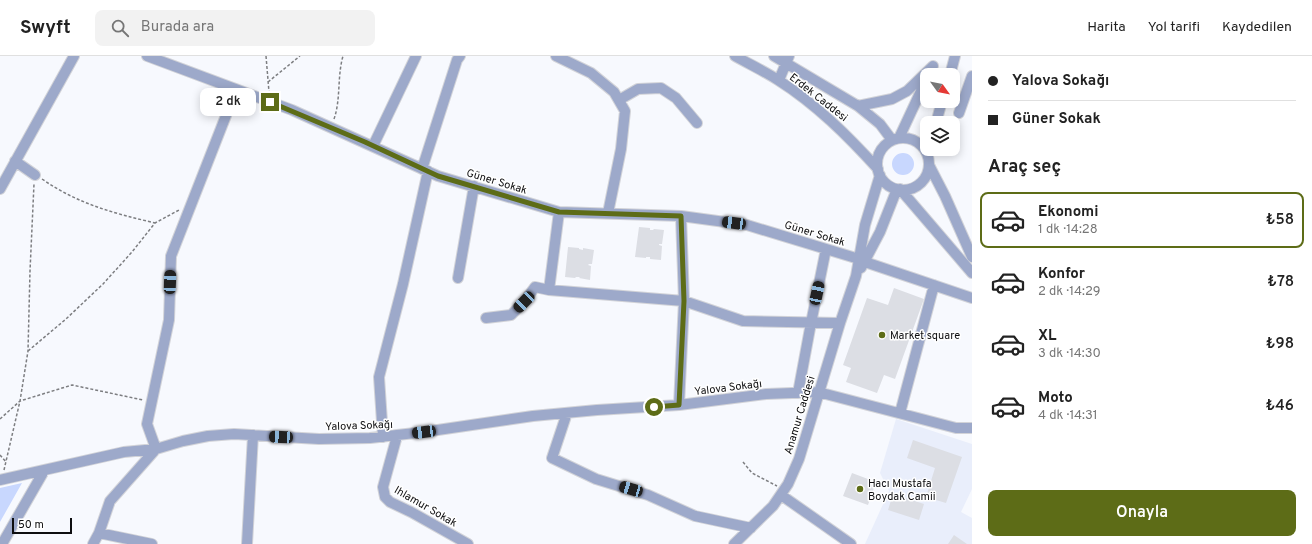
<!DOCTYPE html>
<html lang="tr">
<head>
<meta charset="utf-8">
<style>
  :root { --surface:#fff; --page:#f2f2f2; --text:#222; --muted:#767676; --line:#e0e0e0; --accent:#5d6c17 }
  body { margin:0; font-family:Overpass,sans-serif; background:var(--page); color:var(--text); height:100vh; display:flex; flex-direction:column; font-size:15px; white-space:nowrap }
  * { box-sizing:border-box; margin:0 }
  p { font-size:13px; color:var(--muted) }
  .icon { flex:none; width:22px; height:22px; fill:none; stroke:currentColor; stroke-width:2; stroke-linecap:round; stroke-linejoin:round }
  .map { position:relative; flex:1; overflow:hidden }
  .details { display:flex; flex-direction:column; background:var(--surface); width:340px }
  .details>* { flex:none }
  .banner { display:grid; align-content:center; height:88px; padding:0 16px; background:var(--surface) }
  .needle { width:26px; rotate:123deg }
  .tools { position:absolute; left:920px; top:12px; display:grid; gap:8px }
  .tools a { display:grid; place-items:center; width:40px; height:40px; border-radius:8px; background:var(--surface); box-shadow:0 2px 10px #0003; font-size:20px }
  .scale { position:absolute; left:12px; bottom:10px; width:60px; box-sizing:border-box; padding-left:4px; border:2px solid #0e0e10; border-top:0; font-size:11px; line-height:14px; white-space:nowrap; color:#0e0e10; -webkit-text-stroke:3px #fff; paint-order:stroke }
  .end { position:absolute; width:18px; height:18px; margin:-9px; border:5px solid #5d6c17; background:#fff; box-shadow:0 0 0 2px #fff }
  .from { border-radius:50% }
  .bubble { position:absolute; height:28px; border-radius:8px; background:var(--surface); box-shadow:0 2px 10px #0003; font-size:13px; font-weight:600; line-height:28px; text-align:center }
  .car { position:absolute; width:12px; height:24px; margin:-12px -6px; border-radius:5px; box-shadow:0 0 3px 1px #0007; background:linear-gradient(#222 24%,#8ab4d8 0 40%,#222 0 76%,#8ab4d8 0 86%,#222 0) }
  .banner b { display:flex; align-items:center; gap:14px; height:38px; font-size:15px }
  .banner b+b { border-top:1px solid var(--line) }
  .banner i { width:10px; height:10px; background:var(--text) }
  ul { padding:0; list-style:none }
  li { display:flex; align-items:center; gap:12px; height:56px; margin:0 8px 6px; padding:0 8px; border:2px solid transparent; border-radius:8px }
  li div { flex:1 }
  li b { display:block; font-size:15px }
  li em { font-style:normal; font-weight:600 }
  li.active { border-color:var(--accent) }
  li>.icon { width:36px; height:36px; stroke-width:1.5 }
  h2 { padding:0 16px; font-size:18px; line-height:48px }
  .primary-button { display:flex; gap:8px; margin-top:auto; padding:8px 16px }
  .primary-button a { flex:1; height:46px; border-radius:8px; background:var(--accent); color:#fff; font-size:16px; font-weight:600; line-height:46px; text-align:center }
  header { display:flex; align-items:center; gap:24px; box-sizing:border-box; height:56px; padding:0 20px; background:var(--surface); border-bottom:1px solid var(--line) }
  header strong { font-size:19px }
  nav { display:flex; gap:22px; margin-inline-start:auto; font-size:14px }
  .search { width:280px; height:36px; background:var(--page); display:flex; align-items:center; gap:10px; box-sizing:border-box; padding:0 14px; border-radius:8px; color:var(--muted); font-size:15px }
  main { display:flex; flex:1; min-height:0 }
  .map>svg:first-child { display:block }
</style>
</head>
<body>
<header>
<strong>Swyft</strong>
<div class="search"><svg class="icon" aria-label="search" viewBox="0 0 24 24"><circle cx="10" cy="10" r="6"/><path d="M15 15l6 6"/></svg>Burada ara</div>
<nav><a>Harita</a><a>Yol tarifi</a><a>Kaydedilen</a></nav>
</header>
<main>
<div class="map">
<svg width="972" height="488" viewBox="0 0 972 488">
  <rect width="100%" height="100%" fill="#f7f9fe"/>
  <!-- built -->
  <path fill="#e9eefb" d="M896,363L972,388V433L961,456L972,462V488H865L889,435L880,417Z"/>
  <!-- green -->
  <path fill="#c8d7fe" d="M892 108a11 11 0 1 1 22 0a11 11 0 1 1-22 0Z
    M22,427L0,466V432Z"/>
  <!-- building -->
  <path fill="#dcdee4" d="M639,171L650,172V174H653L654,173L664,174L662,188H659V189L662,190L661,204L650,203V201H646V202L635,201Z
    M568,191L579,192V193L583,194V192L594,194L592,208H589L588,209L591,210L590,224L579,222L580,221H576L575,222L565,221Z
    M894,232L924,243L895,323L884,319L877,337L846,326L851,312L843,309L867,242L888,249Z
    M913,384L962,401L946,447L926,441L935,412L907,402Z
    M852,417L876,426L868,449L843,440Z
    M893,438L924,448L919,464L888,454Z
    M954,479L967,488H948Z"/>
  <g fill="none" stroke-linecap="round" stroke-linejoin="round">
    <!-- minor casing -->
    <g stroke="#d2d3d8" stroke-width="12">
      <path id="minor" d="M147,0L292,54L438,120L559,156L681,160L747,169L859,203
        M556,0L591,17L614,36L625,55L621,93L608,157
        M735,0C749,8 764,15 778,24C816,48 848,80 878,113
        M774,0L858,50L880,68L892,84
        M950,19L955,0
        M779,24L789,0
        M619,44L638,33L661,32L676,42L697,67
        M858,50L892,43L907,35L933,10
        M959,57L972,20
        M936,67L942,45
        M899,82L927,22
        M877 108a26 26 0 1 1 52 0a26 26 0 1 1-52 0Z
        M373,90L416,0
        M15,105L35,119
        M929,109L945,140L972,201
        M422,113L457,4L460,0
        M0,133L74,0
        M900,133L972,217
        M559,156L549,234L684,245L743,265L840,267
        M865,206L972,242
        M861,212L880,176L897,133
        M458,222L474,130
        M486,262L511,259L524,246L535,231L549,234
        M798,337L811,267L826,193
        M679,349L684,245L681,160
        M567,357L552,402L596,423L648,439L695,460L751,472
        M900,357L934,229
        M397,380L383,431L385,441L390,446L411,456L468,488
        M383,381L379,321L403,228L428,115
        M0,424L124,396L156,393L183,385L208,380L234,378L319,383L370,382L424,376L533,360L597,354L679,349L766,338L818,336L956,372H972
        M781,439L851,488
        M99,477L152,488
        M2,488L44,415
        M93,488L99,477L110,445L156,393L147,368L169,264L171,200L236,34
        M247,488L253,379
        M734,488L773,450L788,428L799,403L840,267L856,220L865,169L880,119"/>
    </g>
    <!-- path -->
    <path stroke="#7d7e81" stroke-width="1.5" stroke-dasharray="3 2" stroke-linecap="butt" d="M266,0L269,36
      M268,26L300,0
      M334,63C341,43 337,21 343,0
      M42,123C78,148 113,157 155,167
      M28,295L66,263L103,228L132,196L155,167L179,154
      M0,363L20,345L72,329L143,344
      M0,399L6,406
      M743,406L752,417L777,430
      M4,414L20,345L28,295L30,215L34,128"/>
    <!-- minor -->
    <use href="#minor" stroke="#9da9ca" stroke-width="10"/>
  </g>
  <g fill="none" stroke-linecap="round" stroke-linejoin="round">
    <!-- route -->
    <path stroke="#5d6c17" stroke-width="5" d="M270,46L365,86L438,120L559,156L681,160L684,245L679,349L654,351"/>
  </g>
  <!-- markers -->
  <g fill="#5d6c17" stroke="#fff" stroke-width="1.5">
    <circle cx="882" cy="279" r="4"/>
    <circle cx="860" cy="433" r="4"/>
  </g>
  <g text-anchor="middle" stroke-width="3" stroke-linejoin="round" paint-order="stroke">
    <!-- street labels -->
    <g font-size="11" fill="#0e0e10" stroke="#fff">
      <text transform="translate(819 41) rotate(38)" y="4">Erdek Caddesi</text>
      <text transform="translate(497 125) rotate(17)" y="4">Güner Sokak</text>
      <text transform="translate(815 177) rotate(17)" y="4">Güner Sokak</text>
      <text transform="translate(728 331) rotate(-7)" y="4">Yalova Sokağı</text>
      <text transform="translate(799 359) rotate(-73)" y="4">Anamur Caddesi</text>
      <text transform="translate(359 369) rotate(-2)" y="4">Yalova Sokağı</text>
      <text transform="translate(426 450) rotate(30)" y="4">Ihlamur Sokak</text>
    </g>
    <!-- poi labels -->
    <g font-size="11" fill="#0e0e10" stroke="#fff" text-anchor="start">
      <text x="890" y="283">Market square</text>
      <text x="868" y="431">Hacı Mustafa<tspan x="868" dy="13">Boydak Camii</tspan></text>
    </g>
  </g>
</svg>
<div class="tools">
<a><svg class="needle" viewBox="-14 -14 28 28"><path d="M0-13l5 13h-10z" fill="#e53935"/><path d="M0 13l5-13h-10z" fill="#767676"/></svg></a>
<a><svg class="icon" aria-label="layers" viewBox="0 0 24 24"><path d="M12 4l9 5-9 5-9-5zM3 14l9 5 9-5"/></svg></a>
</div>
<div class="scale">50 m</div>
<i class="end from" style="left:654px;top:351px"></i>
<i class="end" style="left:270px;top:46px"></i>
<div class="bubble" style="left:200px;top:32px;width:56px">2 dk</div>
<i class="car" style="left:734px;top:167px;rotate:277deg"></i>
<i class="car" style="left:170px;top:226px;rotate:2deg"></i>
<i class="car" style="left:817px;top:237px;rotate:12deg"></i>
<i class="car" style="left:524px;top:246px;rotate:225deg"></i>
<i class="car" style="left:424px;top:376px;rotate:263deg"></i>
<i class="car" style="left:281px;top:381px;rotate:273deg"></i>
<i class="car" style="left:631px;top:433px;rotate:286deg"></i>
</div>
<section class="details">
<div class="banner">
<b><i class="from"></i>Yalova Sokağı</b>
<b><i></i>Güner Sokak</b>
</div>
<h2>Araç seç</h2>
<ul>
<li class="active"><svg class="icon" aria-label="car" viewBox="0 0 24 24"><path d="M5 17H2v-5l4-1 3-4h7l3 4 3 1v5h-3M9 17h6M6 11h13"/><circle cx="7" cy="17" r="2"/><circle cx="17" cy="17" r="2"/></svg><div><b>Ekonomi</b><p>1 dk · 14:28</p></div><em>₺58</em></li>
<li><svg class="icon" aria-label="car" viewBox="0 0 24 24"><path d="M5 17H2v-5l4-1 3-4h7l3 4 3 1v5h-3M9 17h6M6 11h13"/><circle cx="7" cy="17" r="2"/><circle cx="17" cy="17" r="2"/></svg><div><b>Konfor</b><p>2 dk · 14:29</p></div><em>₺78</em></li>
<li><svg class="icon" aria-label="car" viewBox="0 0 24 24"><path d="M5 17H2v-5l4-1 3-4h7l3 4 3 1v5h-3M9 17h6M6 11h13"/><circle cx="7" cy="17" r="2"/><circle cx="17" cy="17" r="2"/></svg><div><b>XL</b><p>3 dk · 14:30</p></div><em>₺98</em></li>
<li><svg class="icon" aria-label="car" viewBox="0 0 24 24"><path d="M5 17H2v-5l4-1 3-4h7l3 4 3 1v5h-3M9 17h6M6 11h13"/><circle cx="7" cy="17" r="2"/><circle cx="17" cy="17" r="2"/></svg><div><b>Moto</b><p>4 dk · 14:31</p></div><em>₺46</em></li>
</ul>
<div class="primary-button"><a>Onayla</a></div>
</section>
</main>
</body>
</html>
